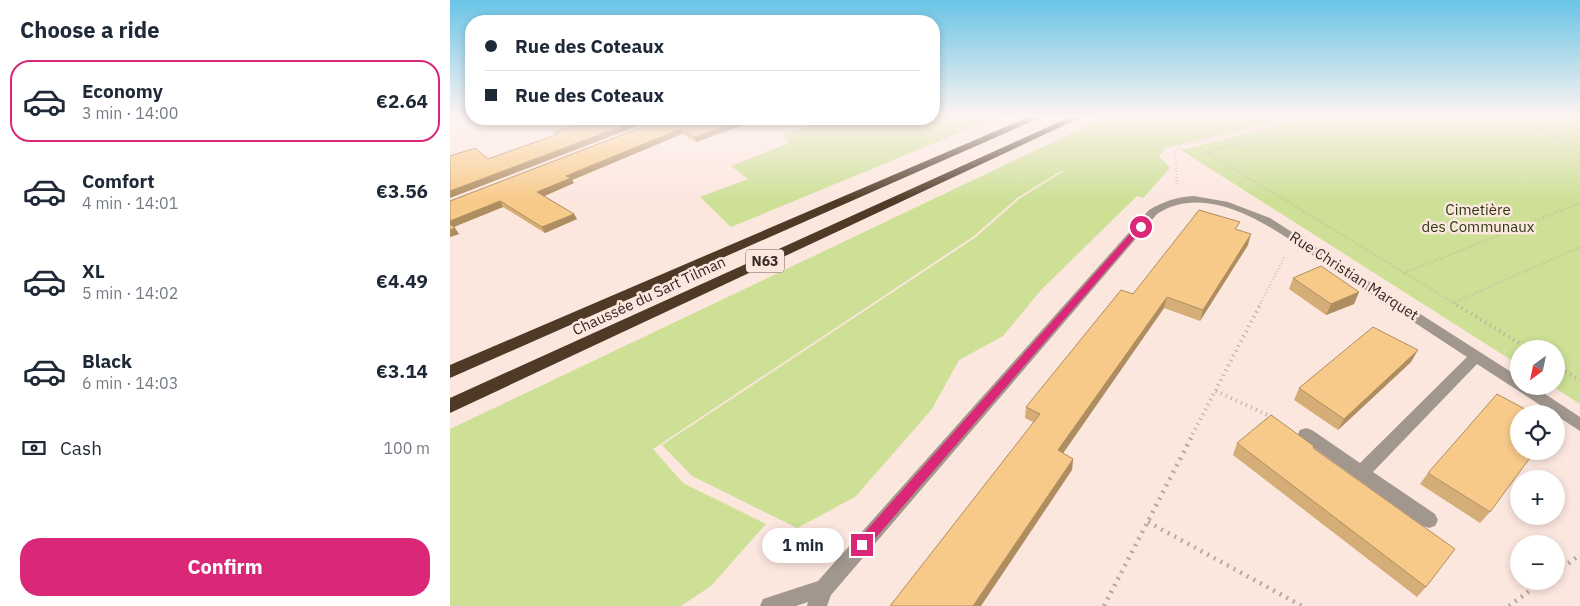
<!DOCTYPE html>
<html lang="en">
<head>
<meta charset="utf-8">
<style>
  :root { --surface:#fff; --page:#f6f6f7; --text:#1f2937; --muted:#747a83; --line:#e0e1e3; --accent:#db2777 }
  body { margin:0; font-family:"IBM Plex Sans",sans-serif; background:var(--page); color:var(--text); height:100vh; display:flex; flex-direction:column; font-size:19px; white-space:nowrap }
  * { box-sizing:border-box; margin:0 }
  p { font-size:16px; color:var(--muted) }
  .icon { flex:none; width:28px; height:28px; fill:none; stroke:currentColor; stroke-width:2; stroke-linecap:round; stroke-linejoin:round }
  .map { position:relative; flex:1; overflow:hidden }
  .sheet { display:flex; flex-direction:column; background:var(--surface); width:450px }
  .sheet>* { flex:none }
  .banner { position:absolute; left:15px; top:15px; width:475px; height:110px; border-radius:20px; box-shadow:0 2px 8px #0003; display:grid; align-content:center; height:110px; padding:0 20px; background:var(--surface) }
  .needle { width:32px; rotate:213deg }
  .controls { position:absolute; left:1060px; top:340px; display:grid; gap:10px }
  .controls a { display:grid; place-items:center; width:55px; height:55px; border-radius:50%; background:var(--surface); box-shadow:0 2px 8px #0003; font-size:25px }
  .end { position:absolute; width:22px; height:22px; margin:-11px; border:6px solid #db2777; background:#fff; box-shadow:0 0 0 2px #fff }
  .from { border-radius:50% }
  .bubble { position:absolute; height:35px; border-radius:18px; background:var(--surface); box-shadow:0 2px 8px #0003; font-size:16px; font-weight:700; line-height:35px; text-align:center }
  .banner b { display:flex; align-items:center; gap:18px; height:48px; font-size:19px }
  .banner b+b { border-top:1px solid var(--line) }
  .banner i { width:12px; height:12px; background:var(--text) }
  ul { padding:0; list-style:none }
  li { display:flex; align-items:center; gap:15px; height:82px; margin:0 10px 8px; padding:0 10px; border:2px solid transparent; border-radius:20px }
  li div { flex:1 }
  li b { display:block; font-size:19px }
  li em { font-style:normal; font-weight:700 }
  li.current { border-color:var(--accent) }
  li>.icon { width:45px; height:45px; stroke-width:1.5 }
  h2 { padding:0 20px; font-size:22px; line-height:60px }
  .pay { display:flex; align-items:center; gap:12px; height:55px; padding:0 20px; font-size:19px }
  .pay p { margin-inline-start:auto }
  .button { display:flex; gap:10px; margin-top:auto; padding:10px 20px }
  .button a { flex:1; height:58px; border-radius:20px; background:var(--accent); color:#fff; font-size:20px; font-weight:700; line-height:58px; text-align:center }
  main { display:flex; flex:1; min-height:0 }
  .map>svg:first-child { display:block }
</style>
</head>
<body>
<main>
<section class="sheet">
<h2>Choose a ride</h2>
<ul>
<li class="current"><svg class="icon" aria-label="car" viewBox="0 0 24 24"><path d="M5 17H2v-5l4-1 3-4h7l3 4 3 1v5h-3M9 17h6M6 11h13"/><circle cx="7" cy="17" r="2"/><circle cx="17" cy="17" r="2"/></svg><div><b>Economy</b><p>3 min · 14:00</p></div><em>€2.64</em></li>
<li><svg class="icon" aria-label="car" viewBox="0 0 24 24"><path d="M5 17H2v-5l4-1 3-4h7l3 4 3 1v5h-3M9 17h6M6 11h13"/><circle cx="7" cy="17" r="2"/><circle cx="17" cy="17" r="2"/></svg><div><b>Comfort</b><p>4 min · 14:01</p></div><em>€3.56</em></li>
<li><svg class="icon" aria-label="car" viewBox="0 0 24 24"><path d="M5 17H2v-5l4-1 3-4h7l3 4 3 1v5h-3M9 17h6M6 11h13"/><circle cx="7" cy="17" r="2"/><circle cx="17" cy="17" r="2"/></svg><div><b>XL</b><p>5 min · 14:02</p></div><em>€4.49</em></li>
<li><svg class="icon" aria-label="car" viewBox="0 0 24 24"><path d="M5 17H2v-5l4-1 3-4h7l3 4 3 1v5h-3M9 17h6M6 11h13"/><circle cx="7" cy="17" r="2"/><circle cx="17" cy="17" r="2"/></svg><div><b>Black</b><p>6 min · 14:03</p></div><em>€3.14</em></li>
</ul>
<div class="pay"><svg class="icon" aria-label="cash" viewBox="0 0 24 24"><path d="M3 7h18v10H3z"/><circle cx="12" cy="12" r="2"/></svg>Cash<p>100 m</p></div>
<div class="button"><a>Confirm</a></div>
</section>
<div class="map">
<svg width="1130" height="606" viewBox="0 0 1130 606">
  <rect width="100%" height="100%" fill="#fce7df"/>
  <!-- green -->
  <path fill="#cde096" d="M484,116H550L281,227L250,197L298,179L281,166L339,143L333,135L375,119H484Z
    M658,116H850L716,148L709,156L720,168L693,198L687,196L591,290L553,336L509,360L482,409L405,497L347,528L242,476L212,445L526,237L569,199L612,172H615L611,171L567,198L524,236L203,449L233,483L316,524L261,586L231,606H0V429Z
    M866,116H1121L1130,119V404L1102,386H1106V349H1069V365L731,150Z"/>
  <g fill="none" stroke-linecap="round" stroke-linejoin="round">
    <!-- path-far2 -->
    <path stroke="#b9a79f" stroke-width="2.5" stroke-dasharray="0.5 2.5" stroke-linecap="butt" d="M1050,116L1130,145
      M1071,116L1130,137
      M1091,116L1130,130
      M756,152L1009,306
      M756,152L898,116
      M727,184L725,150L732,146L857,116
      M954,273L1130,203
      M1003,303L1130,247
      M809,306L835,256"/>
    <!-- path-far1 -->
    <path stroke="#b9a79f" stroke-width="4" stroke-dasharray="1 4.5" stroke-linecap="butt" d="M1007,305L1079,349
      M1106,366L1130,380
      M766,391L822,417
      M740,439L810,305"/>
    <!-- path -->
    <path stroke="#b9a79f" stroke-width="4.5" stroke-dasharray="2 5.5" stroke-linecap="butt" d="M698,522L852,606
      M1106,572L1130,555
      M654,606L741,438
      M1059,606L1093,581"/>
    <!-- minor -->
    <path fill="#a2978d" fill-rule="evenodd" d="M744,196L778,202L820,218L1069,377V386H1083L1130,417V431L1027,364L923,472L985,514L988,520L985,526L979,528L973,526L850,438L848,434L850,430L856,428L862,430L910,463L1017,357C970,326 924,296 877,265C844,243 811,217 772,206C748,200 727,201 707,214L381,595L377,606H357L358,602L346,606H310L313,599L368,581L699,210C714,201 727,197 744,196Z"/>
    <!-- highway -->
    <path fill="#4e3a26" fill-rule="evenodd" d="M581,116H594L0,378V365Z
      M622,116H634L0,413V398Z"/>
  </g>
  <!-- wall -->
  <path fill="#d5ae77" d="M213,119H309L246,142L232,134L122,180L124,183L94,196L124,214L127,219L95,233L53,207L4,227L9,234L0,237V201Z
    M788,230L798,245L750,321L714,308L613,453L623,459L622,470L583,422L575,418L576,407Z
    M843,278L909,292L904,304L876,315L839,289Z
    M961,362L888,430L844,400L849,388Z
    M787,443L864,446L863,448L976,587L967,597L783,455Z
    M978,473L1040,512L1030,523L970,484Z"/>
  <!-- shaded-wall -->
  <path fill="#ae8d61" d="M191,119H206L0,198V191Z
    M294,119H309L246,142L245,137Z
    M230,129L232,134L122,180L124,183L90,198L87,192L116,176Z
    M50,201L53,207L1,228L0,226V221Z
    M124,214L127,219L95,233L92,227Z
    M5,228L9,234L0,237V230Z
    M801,234L798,245L750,321L753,310Z
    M909,292L904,304L876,315L881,304Z
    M717,297L714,308L607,462L608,450Z
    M968,350L961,362L888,430L894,419Z
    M623,459L622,470L531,606H523Z"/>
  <!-- building -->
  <path fill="#f8ca8a" stroke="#ae8d61" d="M147,119H191L0,191V156L25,148L38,159L108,134L105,132Z
    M213,119H294L245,137L230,129L116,176L121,178L87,192L124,214L92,227L50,201L0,221V201Z
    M749,210L790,222L785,229L801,234L753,310L717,297L608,450L623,459L523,606H440L590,414L576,407L671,290L683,294Z
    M0,224L5,228L0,230Z
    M871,266L909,292L881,304L843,278Z
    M923,327L968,350L894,419L849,388Z
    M1047,394L1084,414H1069V451H1085L1040,512L978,473Z
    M821,415L864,446L863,448L1005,549L976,587L787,443Z"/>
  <!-- sky -->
  <linearGradient id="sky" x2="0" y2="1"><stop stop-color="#69c4e6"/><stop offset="0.58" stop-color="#fef4f1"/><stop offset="1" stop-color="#fef4f1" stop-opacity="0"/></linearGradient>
  <rect width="1130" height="201" fill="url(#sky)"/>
  <!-- route -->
  <path fill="#db2777" d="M688,225L694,227L416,549H407V541Z"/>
  <g text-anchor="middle" stroke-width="5" stroke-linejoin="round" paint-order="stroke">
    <!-- shield labels -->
    <rect fill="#fce7df" stroke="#71625b" stroke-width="1" x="296" y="249.5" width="38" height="23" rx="4"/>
    <g font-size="14" font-weight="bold" fill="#352923">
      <text x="315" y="266">N63</text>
    </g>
    <!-- park labels -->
    <g font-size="15" fill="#2f3711" stroke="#fce7df">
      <text x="1028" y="215">Cimetière<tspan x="1028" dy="17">des Communaux</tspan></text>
    </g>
    <!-- street labels -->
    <g font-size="15" fill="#352923" stroke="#fce7df">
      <text transform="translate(904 276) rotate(33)" y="5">Rue Christian Marquet</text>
      <text transform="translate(199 296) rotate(-25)" y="5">Chaussée du Sart Tilman</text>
    </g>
  </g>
</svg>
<div class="controls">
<a><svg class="needle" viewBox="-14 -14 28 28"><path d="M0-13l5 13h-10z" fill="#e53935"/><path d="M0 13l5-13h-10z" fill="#747a83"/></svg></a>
<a><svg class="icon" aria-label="locate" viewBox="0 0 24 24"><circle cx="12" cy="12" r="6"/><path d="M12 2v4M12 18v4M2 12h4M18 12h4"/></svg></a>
<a>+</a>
<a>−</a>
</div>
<i class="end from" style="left:691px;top:227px"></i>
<i class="end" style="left:412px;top:545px"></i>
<div class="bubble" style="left:312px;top:528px;width:82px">1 min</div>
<div class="banner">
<b><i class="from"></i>Rue des Coteaux</b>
<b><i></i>Rue des Coteaux</b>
</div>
</div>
</main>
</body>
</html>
